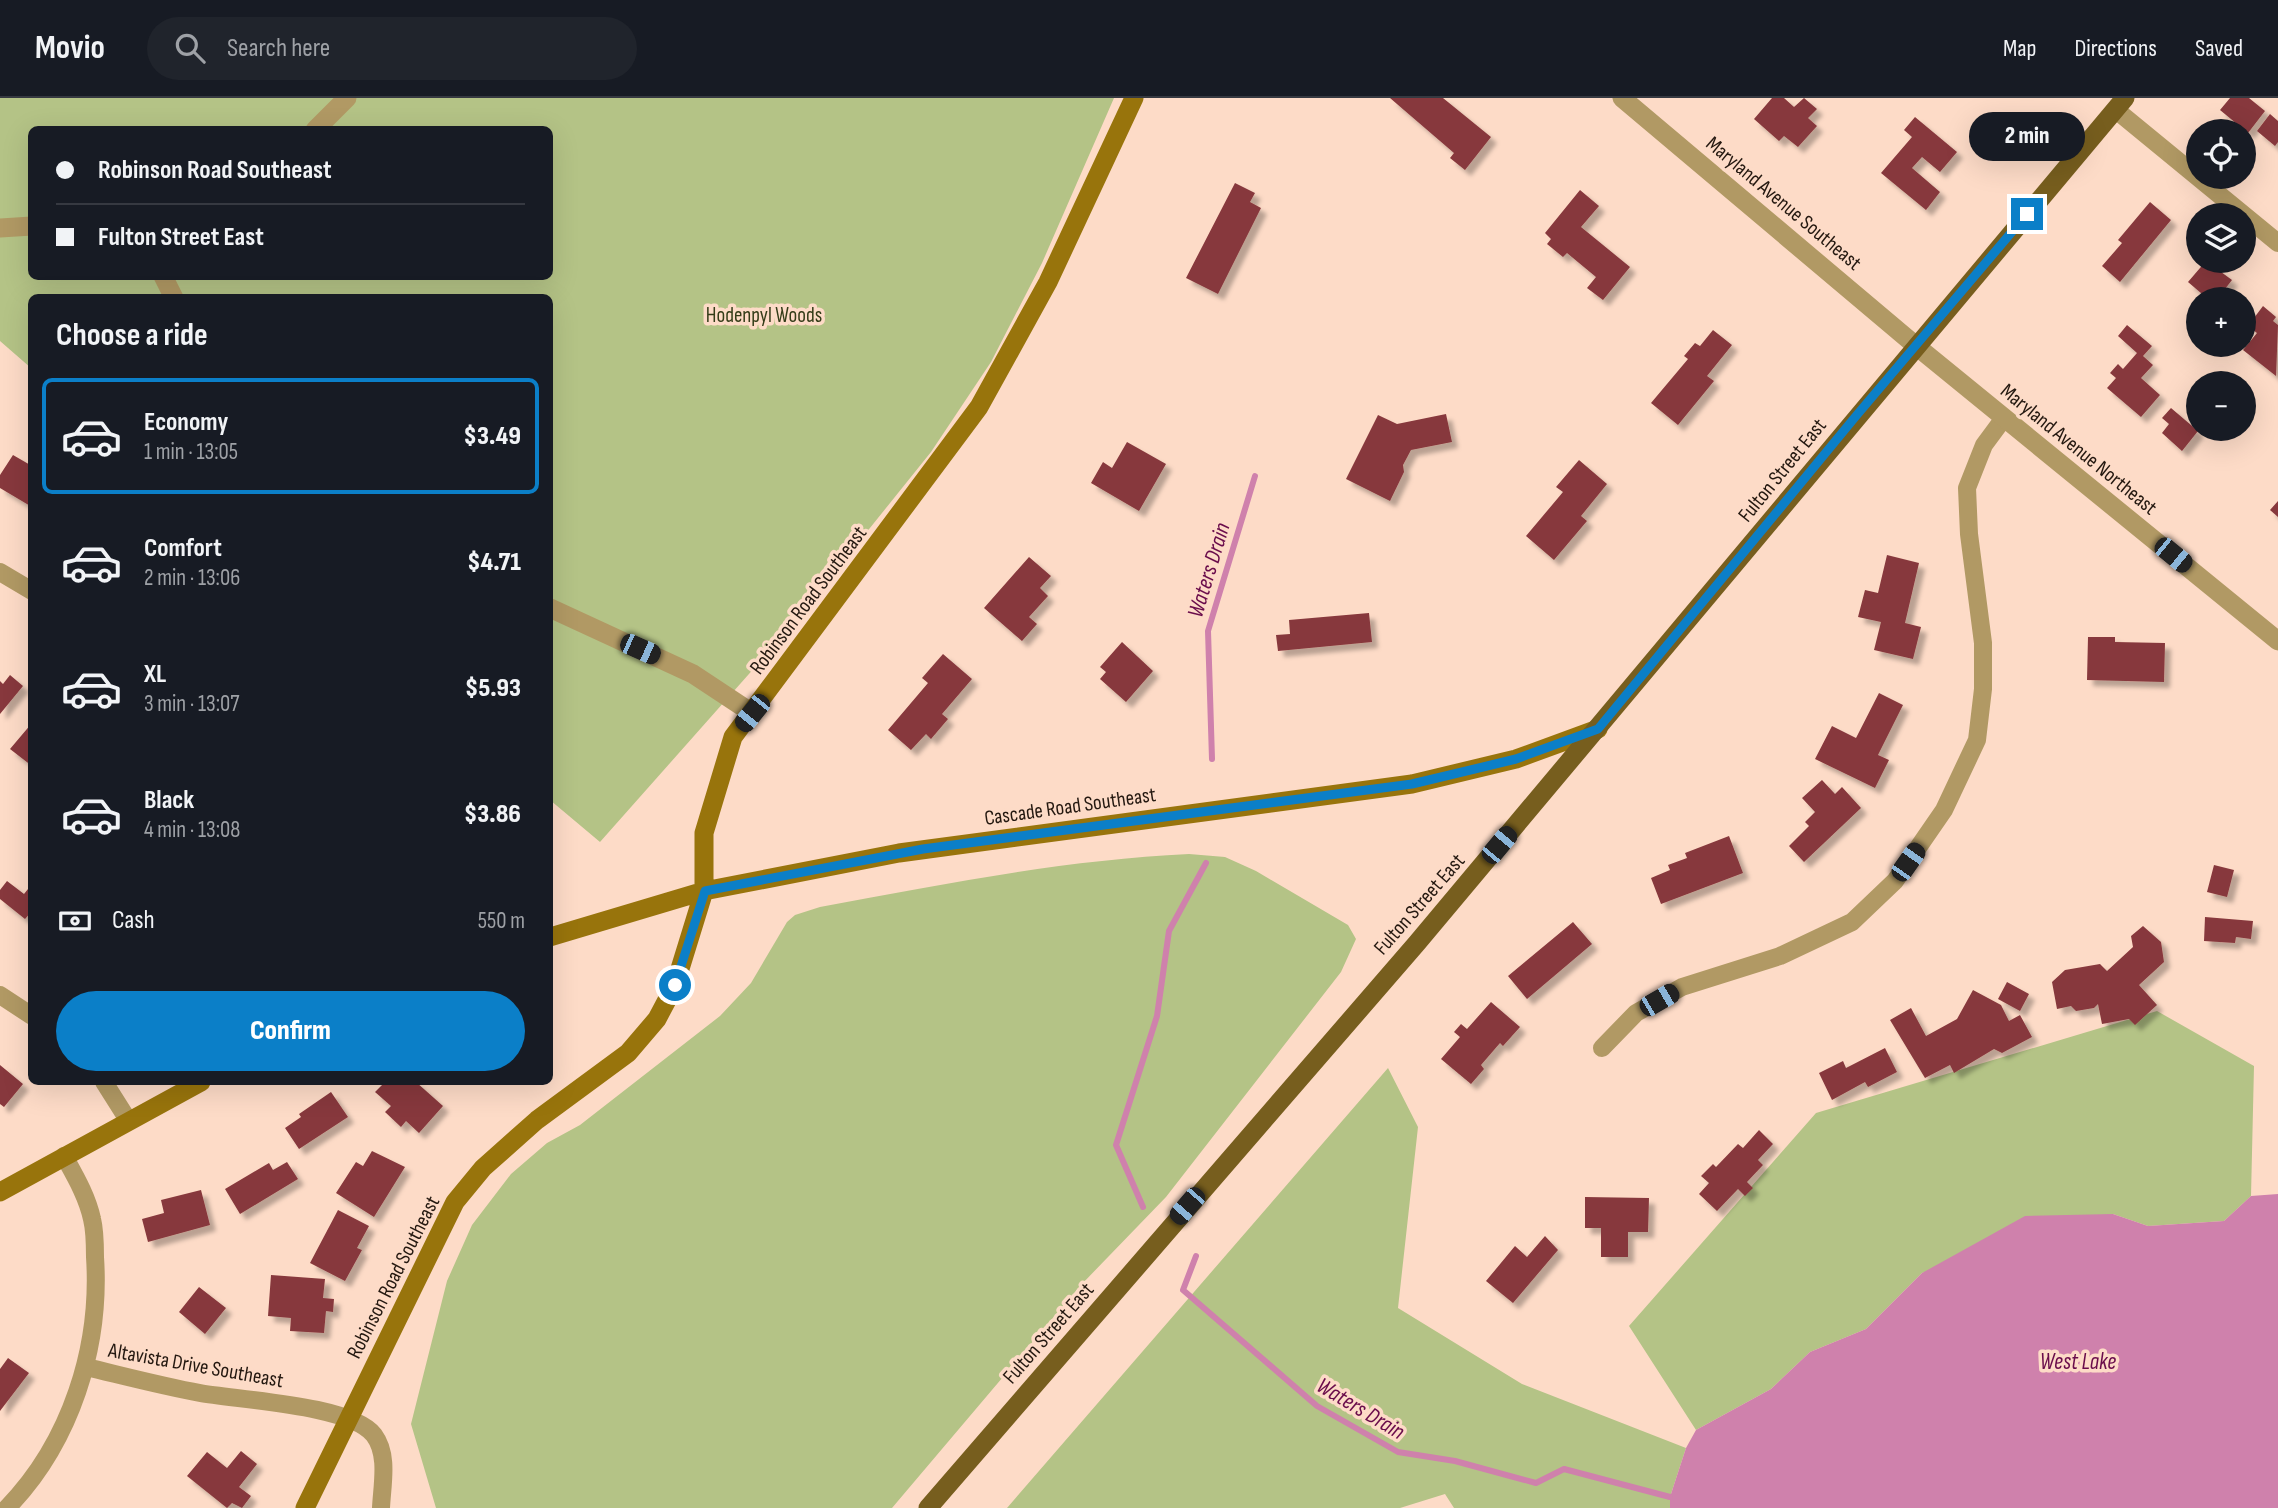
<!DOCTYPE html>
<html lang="en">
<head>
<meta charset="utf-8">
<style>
  :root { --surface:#171b24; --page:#20242c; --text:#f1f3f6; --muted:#9ea1a6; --line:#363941; --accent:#0b7fc8 }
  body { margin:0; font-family:"Sofia Sans Condensed",sans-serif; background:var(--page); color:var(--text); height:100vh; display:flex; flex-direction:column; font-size:26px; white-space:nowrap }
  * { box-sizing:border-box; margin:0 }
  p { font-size:23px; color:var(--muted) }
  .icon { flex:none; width:38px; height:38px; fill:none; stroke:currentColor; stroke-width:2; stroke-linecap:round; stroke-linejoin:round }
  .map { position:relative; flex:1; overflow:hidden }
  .side { position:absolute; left:28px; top:196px; width:525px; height:791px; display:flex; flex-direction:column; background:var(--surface); border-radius:10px; box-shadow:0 7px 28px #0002 }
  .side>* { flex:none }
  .top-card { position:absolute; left:28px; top:28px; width:525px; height:154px; border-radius:10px; box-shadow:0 7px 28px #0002; display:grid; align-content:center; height:154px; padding:0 28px; background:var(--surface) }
  .buttons { position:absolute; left:2186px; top:21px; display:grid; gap:14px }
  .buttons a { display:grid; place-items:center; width:70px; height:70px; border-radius:50%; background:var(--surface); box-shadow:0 7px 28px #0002; font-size:35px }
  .end { position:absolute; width:32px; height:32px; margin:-16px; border:9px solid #0b7fc8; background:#fff; box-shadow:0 0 0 4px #fff }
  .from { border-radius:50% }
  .bubble { position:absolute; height:49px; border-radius:24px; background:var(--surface); box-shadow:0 7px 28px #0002; font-size:23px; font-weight:800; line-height:49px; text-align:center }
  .car { position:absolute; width:21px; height:42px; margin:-21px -10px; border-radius:9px; box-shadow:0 0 5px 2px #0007; background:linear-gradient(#222 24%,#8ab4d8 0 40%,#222 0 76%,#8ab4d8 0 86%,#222 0) }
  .top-card b { display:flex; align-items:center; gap:24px; height:66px; font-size:26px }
  .top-card b+b { border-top:2px solid var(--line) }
  .top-card i { width:18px; height:18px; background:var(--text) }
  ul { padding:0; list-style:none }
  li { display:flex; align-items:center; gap:21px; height:116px; margin:0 14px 10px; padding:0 14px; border:4px solid transparent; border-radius:10px }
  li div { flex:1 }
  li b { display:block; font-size:26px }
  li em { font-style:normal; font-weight:800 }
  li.active { border-color:var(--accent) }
  li>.icon { width:63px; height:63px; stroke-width:1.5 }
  h2 { padding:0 28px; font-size:32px; line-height:84px }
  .pay { display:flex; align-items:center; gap:18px; height:77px; padding:0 28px; font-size:26px }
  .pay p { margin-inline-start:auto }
  .primary-button { display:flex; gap:14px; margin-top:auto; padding:14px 28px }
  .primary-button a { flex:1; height:80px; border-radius:42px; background:var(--accent); color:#fff; font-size:28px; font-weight:800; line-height:80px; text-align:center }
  header { display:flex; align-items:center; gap:42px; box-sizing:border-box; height:98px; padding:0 35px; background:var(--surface); border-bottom:2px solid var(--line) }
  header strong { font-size:33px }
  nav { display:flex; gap:38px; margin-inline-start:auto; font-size:24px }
  .search { width:490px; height:63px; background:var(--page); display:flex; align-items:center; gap:18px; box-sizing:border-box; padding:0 24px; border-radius:38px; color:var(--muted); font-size:26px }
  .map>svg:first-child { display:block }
</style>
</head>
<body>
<header>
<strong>Movio</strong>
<div class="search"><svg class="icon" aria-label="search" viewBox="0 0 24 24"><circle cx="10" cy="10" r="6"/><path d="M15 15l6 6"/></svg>Search here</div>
<nav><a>Map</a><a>Directions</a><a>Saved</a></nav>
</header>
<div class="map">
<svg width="2278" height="1410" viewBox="0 0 2278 1410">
  <defs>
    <filter id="shadow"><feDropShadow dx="6" dy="6" stdDeviation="2" flood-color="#0004"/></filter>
  </defs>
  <rect width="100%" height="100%" fill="#fddbc7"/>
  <!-- green -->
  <path fill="#b4c386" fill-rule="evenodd" d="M0,0H1114L1042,165L991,264L931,354L788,532L600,744L550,702V200H32L31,270L0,243ZM32,32H550V178H32Z
    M1189,756L1225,759L1256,773L1348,827L1356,841L1341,874L1166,1099L1080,1188L892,1410H436L411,1326L447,1183L472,1127L511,1076L547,1045L580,1027L720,918L751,885L787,824L795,817L820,809C943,786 1064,762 1189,756Z
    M2157,913L2254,968L2251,1098L2224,1123L2148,1128L2113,1116L1922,1175L1866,1231L1810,1254L1771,1291L1696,1332L1629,1228L1816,1015Z
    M1388,970L1418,1029L1398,1210L1522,1286L1686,1350L1670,1399V1410H1454L1445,1396L1400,1410H1007Z"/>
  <!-- water -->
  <path fill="#cf81ac" d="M2278,1096V1410H1670V1399L1686,1350L1696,1332L1771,1291L1810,1254L1866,1231L1922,1175L2025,1118L2113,1116L2148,1128L2224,1123L2251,1098Z"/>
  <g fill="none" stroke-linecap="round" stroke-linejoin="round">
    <!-- stream -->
    <path stroke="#cf81ac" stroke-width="6" d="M1212,661L1208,533L1255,378
      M1143,1109L1116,1047L1157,918L1169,833L1206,765
      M1196,1158L1183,1192L1317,1308L1398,1354L1455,1363L1536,1385L1564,1371L1670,1399"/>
  </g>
  <!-- building -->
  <path fill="#87383c" filter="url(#shadow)" d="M1390,0H1443L1491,39L1465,72L1450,60L1454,55Z
    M1772,0H1784L1794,9L1804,0L1817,11L1808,20L1817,28L1798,49L1784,38L1779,43L1754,21Z
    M2230,0H2249L2265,13L2248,35L2220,12Z
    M2270,16L2278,23V44L2275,48L2257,33Z
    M1915,19L1957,54L1940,74L1922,59L1912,70L1940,94L1926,112L1881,75L1912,39L1904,32Z
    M1235,85L1255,95L1250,104L1261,110L1218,196L1186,180Z
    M1580,92L1599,108L1581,129L1630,169L1603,202L1587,190L1596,179L1567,155L1563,159L1547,146L1551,141L1545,135Z
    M2150,104L2171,122L2120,184L2102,168L2122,145L2118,142Z
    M2206,163L2232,182L2225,191L2236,201H2208L2188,184Z
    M2263,208L2276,219L2273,223L2278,227L2276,278L2243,252L2257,235L2248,228Z
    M2127,227L2152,248L2143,258L2153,267L2141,280L2160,297L2141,319L2107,290L2116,280L2110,275L2118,266L2123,271L2137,255L2118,238Z
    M1713,232L1732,247L1707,278L1714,283L1678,327L1651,305L1688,261L1684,258L1695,245L1700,248Z
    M2171,310L2198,333L2182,353L2162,335L2169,326L2162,320Z
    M1446,316L1452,344L1411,352L1403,367L1404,374L1390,403L1346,381L1378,317L1397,326Z
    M1127,344L1166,366L1139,413L1091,385L1103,364L1112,370Z
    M13,357L32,368V409L0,390V377Z
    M1579,362L1607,386L1581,418L1587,423L1554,462L1526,438L1563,394L1556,389Z
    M2278,403V419L2270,412Z
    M1887,457L1919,465L1905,525L1921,529L1913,561L1874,552L1881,524L1858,519L1865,492L1878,495Z
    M1029,459L1051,478L1040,490L1048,498L1029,519L1037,526L1022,543L984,510Z
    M1369,515L1372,544L1278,553L1276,537L1290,536L1289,522Z
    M2088,539H2115V544L2165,545L2164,584L2087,582Z
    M1122,544L1153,573L1126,604L1100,581L1106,574L1100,569Z
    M943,556L972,581L942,616L948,621L931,641L926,636L911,652L888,632L928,585L922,580Z
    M10,577L23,588L0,616V583L3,586Z
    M1879,595L1903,607L1878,657L1889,662L1875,690L1815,661L1832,628L1856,640Z
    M32,625V668L10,651Z
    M1822,682L1835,696L1842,689L1861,710L1804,764L1789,748L1809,728L1805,724L1815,714L1802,700Z
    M1729,738L1743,775L1661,806L1651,780L1670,772L1668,767L1687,760L1685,755Z
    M2214,767L2234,772L2227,799L2207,794Z
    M7,783L24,796L32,786V813L25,821L0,801V792Z
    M2205,819L2253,823L2251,841L2236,839L2235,845L2204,843Z
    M1573,824L1592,846L1527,901L1508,878Z
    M2143,828L2161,844L2164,864L2139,887L2157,907L2135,927L2129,921L2102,926L2098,906L2094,910L2076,913L2071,908L2057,911L2052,884L2065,872L2100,866L2107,873L2133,849L2131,838Z
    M2007,884L2029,896L2020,913L1998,901Z
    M1973,892L2001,907L2009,923L2020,917L2032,939L2002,955L1994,951L1954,975L1950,967L1925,980L1890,922L1911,910L1926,938L1957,921Z
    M1491,904L1520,929L1503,948L1500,945L1481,967L1484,971L1471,986L1441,961L1460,939L1454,934L1461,926L1467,931Z
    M1885,950L1897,974L1868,989L1865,984L1832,1002L1819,975L1843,963L1846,970Z
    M0,967L23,986L4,1009L0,1006Z
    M385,984H416L443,1008L419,1035L406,1023L401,1029L385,1014L391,1008L375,994Z
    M331,994L348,1019L299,1051L285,1030L301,1019L299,1016Z
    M1759,1032L1773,1046L1758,1062L1763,1067L1747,1084L1753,1090L1745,1098L1738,1091L1717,1113L1699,1096L1709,1085L1701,1078L1713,1066L1716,1069L1738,1046L1743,1050Z
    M372,1053L405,1069L374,1119L336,1095L356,1064L363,1068Z
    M287,1064L298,1081L240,1116L225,1091L269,1065L273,1072Z
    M201,1092L210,1127L148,1144L142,1121L164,1115L161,1102Z
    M1585,1099L1649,1100L1648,1134H1628V1159H1601V1130H1585Z
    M338,1112L369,1128L357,1150L362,1152L345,1183L310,1165Z
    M1545,1138L1558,1152L1513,1205L1486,1183L1515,1148L1527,1159Z
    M271,1177L325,1181L323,1200L334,1201L333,1214L326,1213L324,1235L290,1233L291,1220L268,1218Z
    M199,1189L226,1210L205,1236L179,1214Z
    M8,1260L29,1275L0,1313V1271Z
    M241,1353L257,1366L239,1389L251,1398L242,1410L232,1405L227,1410L187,1378L207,1354L227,1370Z"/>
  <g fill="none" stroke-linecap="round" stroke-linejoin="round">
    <!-- minor -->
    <path stroke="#b19964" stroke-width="18" d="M2116,12L2278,145
      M0,474L32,493
      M0,897L32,918
      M1602,950L1636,915L1682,889L1780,858L1852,824L1895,783L1944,712L1977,642L1983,591V545L1969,436L1967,390L1984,347L2004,320
      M104,984L128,1022
      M86,1269C124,1278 162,1288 200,1295C239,1302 351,1307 374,1337C389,1357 382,1387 381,1410
      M7,1410C71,1344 101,1249 95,1159C95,1147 95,1133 92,1121C87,1098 75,1078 64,1058"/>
    <!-- tertiary -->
    <path stroke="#b19964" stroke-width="19" d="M1622,0L1915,247L2278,543
      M315,32L347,0
      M0,130L32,128
      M163,178L174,200
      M550,510L693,576L752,615"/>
    <!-- secondary -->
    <path stroke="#98740c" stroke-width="19" d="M550,839L704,793L899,755L1412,686L1516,661L1598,631
      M0,1094L201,984
      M305,1410L455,1104L483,1070L537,1022L628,955L657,921L675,887L704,793V735L733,639L979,309L1048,184L1134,0"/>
    <!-- primary -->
    <path stroke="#775e1e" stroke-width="19" d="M928,1410L1417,845L2125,0"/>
  </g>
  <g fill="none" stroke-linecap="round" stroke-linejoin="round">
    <!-- route -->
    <path stroke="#0b7fc8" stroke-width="9" d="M675,887L705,793L923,751L1412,686L1516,661L1598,631L1856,318L2027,116"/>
  </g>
  <g text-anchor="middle" stroke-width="7" stroke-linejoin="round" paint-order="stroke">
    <!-- street labels -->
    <g font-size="21" fill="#241810" stroke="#fddbc7">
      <text transform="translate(1784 105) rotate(40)" y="7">Maryland Avenue Southeast</text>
      <text transform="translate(2079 351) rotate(39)" y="7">Maryland Avenue Northeast</text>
      <text transform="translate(1782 372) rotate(-51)" y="7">Fulton Street East</text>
      <text transform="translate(808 502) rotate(-53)" y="7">Robinson Road Southeast</text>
      <text transform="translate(1070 708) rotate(-8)" y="7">Cascade Road Southeast</text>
      <text transform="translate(1419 806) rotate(-49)" y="7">Fulton Street East</text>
      <text transform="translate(393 1179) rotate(-63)" y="7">Robinson Road Southeast</text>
      <text transform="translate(1048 1235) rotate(-49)" y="7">Fulton Street East</text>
      <text transform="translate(196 1267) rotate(10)" y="7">Altavista Drive Southeast</text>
    </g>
    <!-- park labels -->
    <g font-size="21" fill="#343c18" stroke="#fddbc7">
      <text x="764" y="224">Hodenpyl Woods</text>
    </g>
    <!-- water labels -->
    <g font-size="23" font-style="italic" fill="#6a0c4b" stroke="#fddbc7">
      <text transform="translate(1208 472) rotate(-73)" y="8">Waters Drain</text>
      <text x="2078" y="1271">West Lake</text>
      <text transform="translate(1361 1310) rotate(31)" y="8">Waters Drain</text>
    </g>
  </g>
</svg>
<div class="buttons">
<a><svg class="icon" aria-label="locate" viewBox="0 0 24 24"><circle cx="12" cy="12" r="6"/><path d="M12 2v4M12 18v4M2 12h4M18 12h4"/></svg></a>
<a><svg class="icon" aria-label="layers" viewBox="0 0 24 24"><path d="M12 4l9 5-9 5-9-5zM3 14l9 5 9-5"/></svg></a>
<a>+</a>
<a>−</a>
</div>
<i class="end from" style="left:675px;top:887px"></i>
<i class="end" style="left:2027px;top:116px"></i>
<div class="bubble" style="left:1969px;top:14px;width:116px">2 min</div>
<i class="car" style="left:2173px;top:457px;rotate:129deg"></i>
<i class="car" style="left:640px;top:551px;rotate:114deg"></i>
<i class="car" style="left:752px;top:615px;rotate:219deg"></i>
<i class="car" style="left:1499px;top:747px;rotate:40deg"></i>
<i class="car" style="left:1908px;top:764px;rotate:35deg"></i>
<i class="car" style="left:1659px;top:902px;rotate:60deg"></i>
<i class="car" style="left:1187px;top:1108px;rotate:221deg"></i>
<div class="top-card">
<b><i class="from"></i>Robinson Road Southeast</b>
<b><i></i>Fulton Street East</b>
</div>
<section class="side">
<h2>Choose a ride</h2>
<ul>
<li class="active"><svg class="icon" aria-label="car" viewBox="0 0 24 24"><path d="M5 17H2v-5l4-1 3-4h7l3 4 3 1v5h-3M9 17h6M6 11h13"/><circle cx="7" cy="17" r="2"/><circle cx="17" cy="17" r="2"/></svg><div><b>Economy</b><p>1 min · 13:05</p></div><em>$3.49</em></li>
<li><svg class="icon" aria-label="car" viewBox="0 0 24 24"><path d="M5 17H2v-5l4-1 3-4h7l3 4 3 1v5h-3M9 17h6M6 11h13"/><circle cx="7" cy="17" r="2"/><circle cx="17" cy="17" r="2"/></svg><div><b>Comfort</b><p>2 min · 13:06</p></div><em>$4.71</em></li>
<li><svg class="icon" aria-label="car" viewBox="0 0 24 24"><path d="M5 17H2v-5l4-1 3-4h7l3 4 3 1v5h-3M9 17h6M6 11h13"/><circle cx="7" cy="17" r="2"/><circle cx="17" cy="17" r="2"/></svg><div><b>XL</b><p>3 min · 13:07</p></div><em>$5.93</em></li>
<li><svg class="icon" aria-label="car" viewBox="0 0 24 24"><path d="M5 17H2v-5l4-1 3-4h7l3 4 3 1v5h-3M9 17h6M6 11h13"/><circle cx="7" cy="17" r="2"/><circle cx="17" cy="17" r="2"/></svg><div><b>Black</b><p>4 min · 13:08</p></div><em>$3.86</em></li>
</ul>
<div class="pay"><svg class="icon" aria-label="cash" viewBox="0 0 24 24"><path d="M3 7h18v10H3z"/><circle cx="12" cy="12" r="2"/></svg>Cash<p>550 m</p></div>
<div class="primary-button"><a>Confirm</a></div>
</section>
</div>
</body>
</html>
